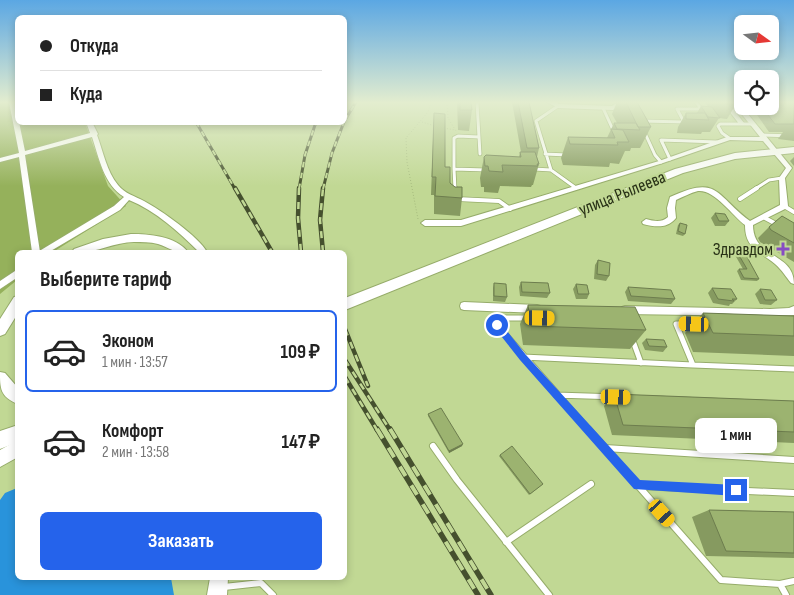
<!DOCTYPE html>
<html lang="ru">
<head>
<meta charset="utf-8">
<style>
  :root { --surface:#fff; --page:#f2f2f2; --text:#222; --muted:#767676; --line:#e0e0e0; --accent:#2563eb }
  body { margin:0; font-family:"Sofia Sans Condensed",sans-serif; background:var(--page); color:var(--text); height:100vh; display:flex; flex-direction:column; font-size:19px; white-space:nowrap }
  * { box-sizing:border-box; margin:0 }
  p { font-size:16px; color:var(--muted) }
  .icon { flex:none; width:28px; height:28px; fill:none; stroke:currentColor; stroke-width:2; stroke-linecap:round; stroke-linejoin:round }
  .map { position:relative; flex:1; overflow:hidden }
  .details { position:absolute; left:15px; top:250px; width:332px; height:330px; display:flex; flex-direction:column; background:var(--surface); border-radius:8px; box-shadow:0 2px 8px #0003 }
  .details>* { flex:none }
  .hud { position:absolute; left:15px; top:15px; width:332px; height:110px; border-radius:8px; box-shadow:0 2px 8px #0003; display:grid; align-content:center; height:110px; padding:0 25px; background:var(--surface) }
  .needle { width:32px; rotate:105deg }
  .controls { position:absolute; left:734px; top:15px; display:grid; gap:10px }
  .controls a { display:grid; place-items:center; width:45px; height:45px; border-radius:8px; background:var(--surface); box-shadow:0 2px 8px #0003; font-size:25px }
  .end { position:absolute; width:22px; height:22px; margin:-11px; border:6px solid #2563eb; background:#fff; box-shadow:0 0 0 2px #fff }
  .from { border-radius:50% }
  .bubble { position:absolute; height:35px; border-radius:8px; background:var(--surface); box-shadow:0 2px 8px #0003; font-size:16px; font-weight:700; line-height:35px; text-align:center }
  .car { position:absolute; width:15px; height:30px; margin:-15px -8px; border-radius:6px; box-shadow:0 0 4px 1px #0007; background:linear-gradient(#f5c518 24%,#345 0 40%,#f5c518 0 76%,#345 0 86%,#f5c518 0) }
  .hud b { display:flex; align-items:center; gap:18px; height:48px; font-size:19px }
  .hud b+b { border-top:1px solid var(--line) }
  .hud i { width:12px; height:12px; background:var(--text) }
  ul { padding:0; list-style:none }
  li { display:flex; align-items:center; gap:15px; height:82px; margin:0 10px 8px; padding:0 15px; border:2px solid transparent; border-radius:8px }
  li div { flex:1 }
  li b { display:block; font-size:19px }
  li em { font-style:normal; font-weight:700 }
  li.active { border-color:var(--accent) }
  li>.icon { width:45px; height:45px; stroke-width:1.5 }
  h2 { padding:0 25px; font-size:22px; line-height:60px }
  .cta { display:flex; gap:10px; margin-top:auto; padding:10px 25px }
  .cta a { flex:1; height:58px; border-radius:8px; background:var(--accent); color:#fff; font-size:20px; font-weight:700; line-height:58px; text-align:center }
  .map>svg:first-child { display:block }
</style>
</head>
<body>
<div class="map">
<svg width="794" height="595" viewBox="0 0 794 595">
  <rect width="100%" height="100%" fill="#c1d894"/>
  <!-- green -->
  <path fill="#95b15b" d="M0,102H17L18,122L85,123L108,186L126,206L53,252H18L17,280L0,294Z"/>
  <!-- water -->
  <path fill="#2993db" d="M17,488L18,578H171L174,595H0V500L5,493Z"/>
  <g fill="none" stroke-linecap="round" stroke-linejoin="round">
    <!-- lane-far3 casing -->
    <g stroke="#96ac6a" stroke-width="4.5">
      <path id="lane-far3" d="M603,108L614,132
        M643,121L684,122L677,109H701L696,102
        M644,131L655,155L661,162
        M762,135L794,136
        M479,137L480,154
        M729,138L722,133L718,126L720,124H753
        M545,154L567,155
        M670,159L661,140L717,142
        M454,169V138L458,136L479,137L477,102
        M534,169L551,170L576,188
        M551,170L536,121L558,106
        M455,189L454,169L486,170
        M755,189L769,180L782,178"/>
    </g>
    <!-- lane-far2 casing -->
    <g stroke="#96ac6a" stroke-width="5.5">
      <path id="lane-far2" d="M455,188V192
        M457,199L499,201L510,209
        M740,199L757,188
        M784,206L794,212
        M765,218L778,225"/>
    </g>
    <!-- lane-far1 casing -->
    <g stroke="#96ac6a" stroke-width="7">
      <path id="lane-far1" d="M528,318H500L496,320L497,325L589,430
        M698,324H676L693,365L794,369
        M633,341L641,363
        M523,357L693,365
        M556,395L618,397"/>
    </g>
    <!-- lane casing -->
    <g stroke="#96ac6a" stroke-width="8">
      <path id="lane" d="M588,429L605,448L794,460
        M433,446L457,480L549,595
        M605,448L721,580L780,584L786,595
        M638,486L794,493
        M506,542L591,484
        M780,584L794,581
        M224,587L261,583L273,595"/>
    </g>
    <!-- street casing -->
    <g stroke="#96ac6a" stroke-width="2">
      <path id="street" d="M9,102H15L18,122H19L25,151L90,133L86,122H92L98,134L97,135C103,151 107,172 118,185C125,194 135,196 144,201C161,210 199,237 207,252H199C179,232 156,211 129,200L120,210L49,252H32L19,157L0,162V158L19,153ZM92,137C99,158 104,185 124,197L114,206L41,250L40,252L25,155Z
        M547,102H555L559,104L612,106L618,102H625L613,110L558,108Z
        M722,102H728L744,123V125H740Z
        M732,102H738L792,168L785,178L788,206L787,208L753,225C753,259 794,252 794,284L791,283C786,277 782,270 775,264C760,251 745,249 745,225C732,215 714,189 698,191C690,193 683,197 676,200L675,208L676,218C667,229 655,227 643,224L642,222L646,219C654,221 661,223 668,217L667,208L670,197C719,174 715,195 750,221L780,205L779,178L786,168L763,141L730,140L663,163L461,226H425L421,223L425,220H461L659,161L727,137H760Z
        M18,269V277L0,289V281Z
        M464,302L537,305L540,306L541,309L540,312L537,313L464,310L461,309L460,306L461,303Z
        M625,306L770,309L789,308L794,306V315L770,316L625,314L622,313L621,310L622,307Z"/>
    </g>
    <!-- secondary casing -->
    <g stroke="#96ac6a" stroke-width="2">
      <path id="secondary" d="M131,234C149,234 176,236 188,252C176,254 170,248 158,244C150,242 142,242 134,242C113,242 93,255 72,252L74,249L103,239Z
        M18,296V313L5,334L0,336V319L14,297Z
        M0,372L5,373L18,388V404C0,397 0,388 0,372Z
        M18,440V457L0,467V450Z
        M210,578H228L227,595H207Z"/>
    </g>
    <!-- primary casing -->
    <g stroke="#96ac6a" stroke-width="2">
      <path id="primary" d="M794,147V153L735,159L683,173L345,310V298L675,169L735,153Z
        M18,425V442L0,449V431Z"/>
    </g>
    <!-- path -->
    <path stroke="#8b9d67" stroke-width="1" stroke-dasharray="0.5 2.5" stroke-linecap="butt" d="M447,102L448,118L456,131
      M422,122L435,126
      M444,128L455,130
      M418,219L407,162L406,138L428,112L431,102"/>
    <!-- lane-far3 -->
    <use href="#lane-far3" stroke="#fff" stroke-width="3"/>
    <!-- lane-far2 -->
    <use href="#lane-far2" stroke="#fff" stroke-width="4"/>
    <!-- lane-far1 -->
    <use href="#lane-far1" stroke="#fff" stroke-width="5"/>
    <!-- lane -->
    <use href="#lane" stroke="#fff" stroke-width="6"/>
    <!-- street -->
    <use href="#street" fill="#fff" fill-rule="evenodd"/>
    <!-- secondary -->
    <use href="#secondary" fill="#fff" fill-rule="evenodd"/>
    <!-- primary -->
    <use href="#primary" fill="#fff" fill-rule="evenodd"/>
    <!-- rail-far2 casing -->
    <g stroke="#45502e" stroke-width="3">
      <path id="rail-far2" d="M345,120L356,102
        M196,122L235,189
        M299,189L305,155L316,122
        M323,189L332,153L344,122"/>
    </g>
    <!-- rail-far1 casing -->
    <g stroke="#45502e" stroke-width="4.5">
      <path id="rail-far1" d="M235,188L272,252
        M299,188L298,218L301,252
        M323,252L320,220L323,188
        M345,329L368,386
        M345,360L390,430
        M345,377L377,430"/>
    </g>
    <!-- rail casing -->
    <g stroke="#45502e" stroke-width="5.5">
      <path id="rail" d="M377,429L478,595
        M390,429L491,595"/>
    </g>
    <!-- rail-far2 -->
    <use href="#rail-far2" stroke="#c1d894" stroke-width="2" stroke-dasharray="5.5" stroke-linecap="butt"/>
    <!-- rail-far1 -->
    <use href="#rail-far1" stroke="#c1d894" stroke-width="2.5" stroke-dasharray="7" stroke-linecap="butt"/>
    <!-- rail -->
    <use href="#rail" stroke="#c1d894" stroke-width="4" stroke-dasharray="11" stroke-linecap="butt"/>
  </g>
  <!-- wall -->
  <path fill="#869a60" d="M457,102H471L472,110L469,131L458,130Z
    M512,102H529L539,148L537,157L539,164L533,185H532L531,187L500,186L498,193L484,192V187H481L480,178L484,157H519L520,152H521Z
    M617,102H637L651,127L640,148H631L630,151H625L619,164L610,163L609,167L563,165L561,158L568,137L607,138L614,123H617L612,114Z
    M705,102H735L736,104L727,119L719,118L710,132H702L701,134L677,133L678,127L686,113H697L701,106L708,107Z
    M794,102V141L778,139L783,132H769L755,112H752L746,106H770Z
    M434,113L445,167L450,183L462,198L460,216L434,214V195H431Z
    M794,157V166L790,161Z
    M715,213L729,221L725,226H715L711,218Z
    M680,223L685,234L683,236L676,234L678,225Z
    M794,223V262L760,242L758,238L769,227Z
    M733,245L759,279L757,281L741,280L737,271L739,269H743L731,248Z
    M598,260L609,276L606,281L594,279L595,265Z
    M521,282L550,293L547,298L520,296L519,287Z
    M494,283L507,297L505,302L493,301V288Z
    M576,284L589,294L587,299H576L573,289Z
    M628,287L675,299L671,304L628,301L625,292Z
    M712,288L737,299L732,304H730L729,306L713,303L708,293Z
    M760,289L777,300L771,305L760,304L755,294Z
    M528,305L646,330L630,349L523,345L520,324Z
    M703,313L794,316V356L693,352L685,333Z
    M646,339L667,347L663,352L645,350L642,343Z
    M614,394L794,401V443L612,435L604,406Z
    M428,414L462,446L449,453L428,416Z
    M500,455L543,484L529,495L499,456Z
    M709,510L794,512V558L706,556L692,517Z"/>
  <!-- shaded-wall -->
  <path fill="#6d7d4e" d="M463,444L462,446L449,453V451Z"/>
  <!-- building -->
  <path fill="#9cb370" stroke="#6d7d4e" d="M460,102H471L472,110H460Z
    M518,102H529L539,148H527Z
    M626,102H637L651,127H638Z
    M725,102H735L736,104H726Z
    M770,102H794V124H775L761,106H770Z
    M701,106L712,107L720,118L708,117Z
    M434,113L445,114V167H450V183L455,187H462V198L435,196L436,177H432Z
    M686,113H705L709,120L686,119Z
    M614,123H636L640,130L617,129Z
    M611,129L623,130L629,142H617L618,145L570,144L568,137L615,138Z
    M520,152H535L539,164H537L538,166L502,165L503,172L489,171L488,166H485L484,157L486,155L521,157Z
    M715,213L725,214L729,221H719Z
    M782,216L794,223V243L771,230L769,227Z
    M680,223L687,225L685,234L678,231Z
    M733,245L741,246L759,279L744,278L739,269H747Z
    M598,260L610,263L609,276L597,274Z
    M521,282L548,283L550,293L522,292Z
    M494,283L506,284L507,297L494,296Z
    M576,284L587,285L589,294H578Z
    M628,287L671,290L675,299L631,296Z
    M712,288L731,289L737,299H732L734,301L718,299Z
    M760,289L771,290L777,300H765Z
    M528,305L635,307L646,330L531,326Z
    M703,313L794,316V336L713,333Z
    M646,339L664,340L667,347L649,346Z
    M614,394L794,401V432L623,425Z
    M441,408L463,444L449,451L428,414Z
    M512,446L543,484L530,494L500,455Z
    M709,510L794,512V553L726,551Z"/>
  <!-- sky -->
  <linearGradient id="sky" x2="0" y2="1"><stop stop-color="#5ba7e3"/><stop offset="0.55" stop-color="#e3edcf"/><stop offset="1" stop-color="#e3edcf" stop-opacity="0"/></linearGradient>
  <rect width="794" height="186" fill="url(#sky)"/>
  <!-- route -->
  <path fill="#2563eb" d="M497,321L500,322L526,355L640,480L736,485L739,486L741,490L739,494L736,496L634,489L520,360L494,327V322Z"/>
  <!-- markers -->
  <path fill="#874dc3" stroke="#c1d894" stroke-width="2" d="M780.5 241.5h5v5h5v5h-5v5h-5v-5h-5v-5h5z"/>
  <g text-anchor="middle" stroke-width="4.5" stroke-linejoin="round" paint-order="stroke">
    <!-- street labels -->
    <g font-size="18" fill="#283116" stroke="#c1d894">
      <text transform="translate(622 193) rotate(-22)" y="6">улица Рылеева</text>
    </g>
    <!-- poi labels -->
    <g font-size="18" fill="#283116" stroke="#c1d894" text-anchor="end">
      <text x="773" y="255">Здравдом</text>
    </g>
  </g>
</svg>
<div class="controls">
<a><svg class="needle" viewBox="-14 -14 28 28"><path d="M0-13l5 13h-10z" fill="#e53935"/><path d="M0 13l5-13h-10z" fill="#767676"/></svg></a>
<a><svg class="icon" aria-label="locate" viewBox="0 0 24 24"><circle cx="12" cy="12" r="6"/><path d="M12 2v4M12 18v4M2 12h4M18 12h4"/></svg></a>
</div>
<i class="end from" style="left:497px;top:325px"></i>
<i class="end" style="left:736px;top:490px"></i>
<div class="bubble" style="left:695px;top:418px;width:82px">1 мин</div>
<i class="car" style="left:540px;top:318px;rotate:91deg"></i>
<i class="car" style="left:694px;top:324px;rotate:272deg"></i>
<i class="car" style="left:616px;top:397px;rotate:92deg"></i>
<i class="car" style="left:662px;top:513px;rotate:138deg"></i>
<div class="hud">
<b><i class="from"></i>Откуда</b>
<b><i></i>Куда</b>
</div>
<section class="details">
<h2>Выберите тариф</h2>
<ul>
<li class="active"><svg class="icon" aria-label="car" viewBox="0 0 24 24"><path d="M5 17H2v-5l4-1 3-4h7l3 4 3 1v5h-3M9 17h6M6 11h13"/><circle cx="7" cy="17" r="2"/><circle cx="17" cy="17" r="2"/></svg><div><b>Эконом</b><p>1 мин · 13:57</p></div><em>109 ₽</em></li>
<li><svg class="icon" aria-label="car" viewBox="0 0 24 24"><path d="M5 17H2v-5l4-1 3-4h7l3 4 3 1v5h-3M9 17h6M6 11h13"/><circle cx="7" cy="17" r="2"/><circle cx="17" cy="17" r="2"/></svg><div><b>Комфорт</b><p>2 мин · 13:58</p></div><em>147 ₽</em></li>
</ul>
<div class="cta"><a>Заказать</a></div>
</section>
</div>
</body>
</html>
